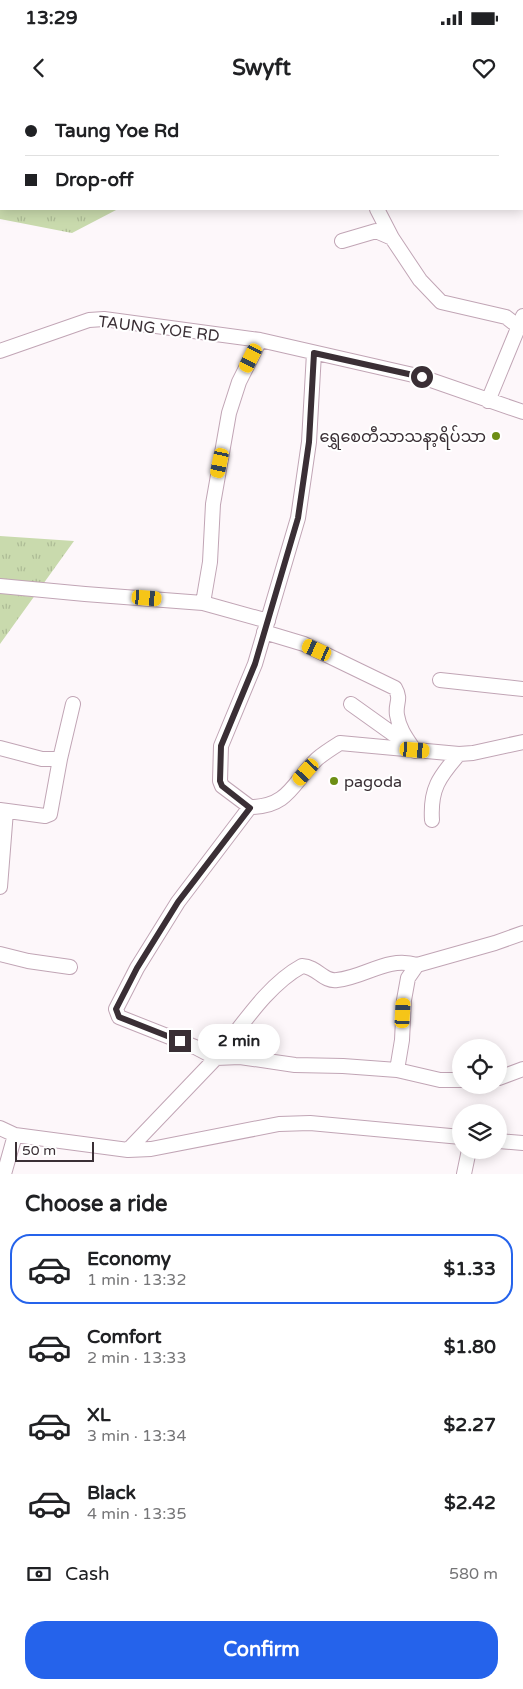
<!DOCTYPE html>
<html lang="en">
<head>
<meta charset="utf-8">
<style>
  :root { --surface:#fff; --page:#f2f2f2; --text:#202124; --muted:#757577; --line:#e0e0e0; --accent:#2563eb }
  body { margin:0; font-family:"Varela Round","Noto Sans Myanmar",sans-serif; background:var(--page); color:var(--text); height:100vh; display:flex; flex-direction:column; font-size:19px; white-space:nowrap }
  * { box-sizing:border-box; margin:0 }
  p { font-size:16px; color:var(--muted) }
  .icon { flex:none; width:28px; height:28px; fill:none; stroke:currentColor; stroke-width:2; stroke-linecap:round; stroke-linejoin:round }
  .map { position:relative; height:1074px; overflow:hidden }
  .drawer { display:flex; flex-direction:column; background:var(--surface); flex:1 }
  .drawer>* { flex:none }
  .banner { position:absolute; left:0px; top:0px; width:524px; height:110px; box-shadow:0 2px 12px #0003; display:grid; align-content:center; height:110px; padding:0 25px; background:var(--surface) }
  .buttons { position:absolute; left:452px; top:939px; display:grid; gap:10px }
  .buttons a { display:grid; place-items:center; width:55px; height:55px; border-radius:50%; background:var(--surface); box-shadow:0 2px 12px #0003; font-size:25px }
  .scale { position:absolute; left:15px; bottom:12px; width:79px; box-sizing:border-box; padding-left:5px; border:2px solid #3a2f35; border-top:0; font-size:14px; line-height:18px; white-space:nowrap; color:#3a2f35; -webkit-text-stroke:4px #fff; paint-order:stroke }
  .end { position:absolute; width:22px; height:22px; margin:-11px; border:6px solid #3a2f35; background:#fff; box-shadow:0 0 0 2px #fff }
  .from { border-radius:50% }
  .bubble { position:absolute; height:35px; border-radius:18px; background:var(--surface); box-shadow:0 2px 12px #0003; font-size:16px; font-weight:700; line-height:35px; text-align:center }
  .car { position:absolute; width:15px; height:30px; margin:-15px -8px; border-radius:6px; box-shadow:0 0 4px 1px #0007; background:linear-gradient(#f5c518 24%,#345 0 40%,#f5c518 0 76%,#345 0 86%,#f5c518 0) }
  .banner b { display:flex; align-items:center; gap:18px; height:48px; font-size:19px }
  .banner b+b { border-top:1px solid var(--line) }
  .banner i { width:12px; height:12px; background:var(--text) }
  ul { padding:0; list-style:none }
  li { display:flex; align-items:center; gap:15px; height:70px; margin:0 10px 8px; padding:0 15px; border:2px solid transparent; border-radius:20px }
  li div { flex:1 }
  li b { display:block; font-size:19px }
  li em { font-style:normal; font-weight:700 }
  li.current { border-color:var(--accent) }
  li>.icon { width:45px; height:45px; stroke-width:1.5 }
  h2 { padding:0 25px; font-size:22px; line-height:60px }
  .pay { display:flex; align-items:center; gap:12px; height:55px; padding:0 25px; font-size:19px }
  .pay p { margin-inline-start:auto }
  .action { display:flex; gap:10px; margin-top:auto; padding:10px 25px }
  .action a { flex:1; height:58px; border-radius:20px; background:var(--accent); color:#fff; font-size:20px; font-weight:700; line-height:58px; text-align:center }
  .status { display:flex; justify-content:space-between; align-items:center; height:35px; padding:0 25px; background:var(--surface); direction:ltr }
  .status svg { height:14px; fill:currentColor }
  header { display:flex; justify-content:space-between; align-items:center; height:65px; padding:0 25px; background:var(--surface); font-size:22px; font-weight:700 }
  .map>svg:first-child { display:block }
</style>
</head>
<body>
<div class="status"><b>13:29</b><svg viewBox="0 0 49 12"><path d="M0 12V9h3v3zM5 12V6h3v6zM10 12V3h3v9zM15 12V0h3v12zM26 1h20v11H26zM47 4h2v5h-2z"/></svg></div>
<header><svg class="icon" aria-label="back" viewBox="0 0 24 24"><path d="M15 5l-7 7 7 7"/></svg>Swyft<svg class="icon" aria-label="heart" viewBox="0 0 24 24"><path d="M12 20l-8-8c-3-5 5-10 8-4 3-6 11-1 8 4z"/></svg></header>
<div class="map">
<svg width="523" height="1074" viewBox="0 0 523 1074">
  <defs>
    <pattern id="park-tufts" width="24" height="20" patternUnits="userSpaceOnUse" patternTransform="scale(1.25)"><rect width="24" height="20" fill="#c9daad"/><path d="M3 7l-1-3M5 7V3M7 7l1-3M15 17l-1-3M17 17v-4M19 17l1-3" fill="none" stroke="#adbb95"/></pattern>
  </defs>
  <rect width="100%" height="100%" fill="#fdf7fa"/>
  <!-- park -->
  <path fill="url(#park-tufts)" d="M0,0H311L1,1V109H118L72,133L0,119Z
    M0,436L74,441L0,544Z"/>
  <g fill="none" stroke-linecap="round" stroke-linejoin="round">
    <!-- minor casing -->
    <g stroke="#c1a5b5" stroke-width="16">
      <path id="minor" d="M235,0L236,1
        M377,109L392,138L420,180L441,202L506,217L519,227
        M342,141L376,131L392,138
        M260,240L239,282L229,313L213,404L210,462L203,503L268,521
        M0,251L89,220L104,219L260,240L422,277L523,312
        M488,301L523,216
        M0,486L85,494L203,503
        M264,532L304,544L395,588C402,600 395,603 397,615C399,629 407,639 415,651
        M440,580L523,589
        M351,604L393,634L408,641
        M0,648L42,659H60L73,604
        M250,707L222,686L220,681L221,646L255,564L298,418L309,342L314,253
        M0,710L45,716L50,714L60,659
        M432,720C430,689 439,677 459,654
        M0,787L6,711
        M0,854L28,861L70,867
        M417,865C387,856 366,877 337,880C323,882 318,867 302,866C267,885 241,927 216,958L195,947L119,917L116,909L137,868L178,802L250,707C289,707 293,682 317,659C324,653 332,648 340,643L459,654L473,653L523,642
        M397,970L402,940L404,900L408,878L417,865L495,843L523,833
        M499,978L523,969
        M0,1028L15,1035
        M499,1041L523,1043
        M128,1050L216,958L240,957L295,965L343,966L397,970L440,980H461
        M4,1074L15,1035L128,1050L151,1049L279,1024L310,1023L461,1037
        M464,1074L469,1050"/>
    </g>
    <!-- minor -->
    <use href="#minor" stroke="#fff" stroke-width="14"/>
  </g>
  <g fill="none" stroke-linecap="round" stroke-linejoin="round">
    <!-- route -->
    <path stroke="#3a2f35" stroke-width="6" d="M180,941L119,917L116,909L137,868L178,802L250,708L222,686L220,681L221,646L255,564L298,418L309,342L314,253L422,277"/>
  </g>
  <!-- markers -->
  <g fill="#6d8e14" stroke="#fff" stroke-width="2">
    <circle cx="496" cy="336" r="5"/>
    <circle cx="334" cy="681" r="5"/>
  </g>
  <g text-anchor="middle" stroke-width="4" stroke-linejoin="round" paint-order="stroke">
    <!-- street labels -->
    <g font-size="16" fill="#3a2f35" stroke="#fff">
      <text transform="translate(159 228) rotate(7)" y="6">TAUNG YOE RD</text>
    </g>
    <!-- poi labels -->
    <g font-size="16" fill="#3a2f35" stroke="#fff" text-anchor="end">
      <text x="486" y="342">ရွှေစေတီသာသနာ့ရိပ်သာ</text>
      <text x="344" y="687" text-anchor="start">pagoda</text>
    </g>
  </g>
</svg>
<div class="buttons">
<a><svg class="icon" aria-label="locate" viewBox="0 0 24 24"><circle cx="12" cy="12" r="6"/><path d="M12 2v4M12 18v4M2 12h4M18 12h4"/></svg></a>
<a><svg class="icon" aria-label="layers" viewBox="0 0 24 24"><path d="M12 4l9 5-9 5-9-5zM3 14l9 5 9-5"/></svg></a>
</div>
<div class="scale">50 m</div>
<i class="end from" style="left:422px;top:277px"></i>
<i class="end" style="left:180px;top:941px"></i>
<div class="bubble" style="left:198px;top:924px;width:82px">2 min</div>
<i class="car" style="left:251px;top:258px;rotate:207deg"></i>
<i class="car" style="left:220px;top:363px;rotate:192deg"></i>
<i class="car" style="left:147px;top:498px;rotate:95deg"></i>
<i class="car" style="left:317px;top:550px;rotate:294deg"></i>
<i class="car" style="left:415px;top:650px;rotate:95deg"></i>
<i class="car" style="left:306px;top:672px;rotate:222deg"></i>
<i class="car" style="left:403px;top:913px;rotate:3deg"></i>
<div class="banner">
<b><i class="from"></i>Taung Yoe Rd</b>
<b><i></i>Drop-off</b>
</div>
</div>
<section class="drawer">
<h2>Choose a ride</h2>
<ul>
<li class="current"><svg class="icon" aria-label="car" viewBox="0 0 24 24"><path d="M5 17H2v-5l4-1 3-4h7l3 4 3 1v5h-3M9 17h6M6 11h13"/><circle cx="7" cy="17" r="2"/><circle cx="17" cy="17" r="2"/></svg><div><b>Economy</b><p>1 min · 13:32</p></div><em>$1.33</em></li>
<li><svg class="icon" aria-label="car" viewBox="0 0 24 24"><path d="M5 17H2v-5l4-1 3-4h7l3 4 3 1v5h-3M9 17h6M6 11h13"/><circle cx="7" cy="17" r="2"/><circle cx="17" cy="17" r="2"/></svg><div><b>Comfort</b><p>2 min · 13:33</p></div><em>$1.80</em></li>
<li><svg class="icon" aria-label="car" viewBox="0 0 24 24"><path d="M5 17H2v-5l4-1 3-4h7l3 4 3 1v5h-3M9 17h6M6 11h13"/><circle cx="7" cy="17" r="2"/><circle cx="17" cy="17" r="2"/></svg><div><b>XL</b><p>3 min · 13:34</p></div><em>$2.27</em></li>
<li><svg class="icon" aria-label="car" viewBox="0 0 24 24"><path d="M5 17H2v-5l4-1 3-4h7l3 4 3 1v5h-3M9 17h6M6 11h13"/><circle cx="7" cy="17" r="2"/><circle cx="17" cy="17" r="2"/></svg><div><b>Black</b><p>4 min · 13:35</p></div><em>$2.42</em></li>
</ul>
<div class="pay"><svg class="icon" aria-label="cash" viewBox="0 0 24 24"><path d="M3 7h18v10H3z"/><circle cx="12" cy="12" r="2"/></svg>Cash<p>580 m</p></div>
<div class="action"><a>Confirm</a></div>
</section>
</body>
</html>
